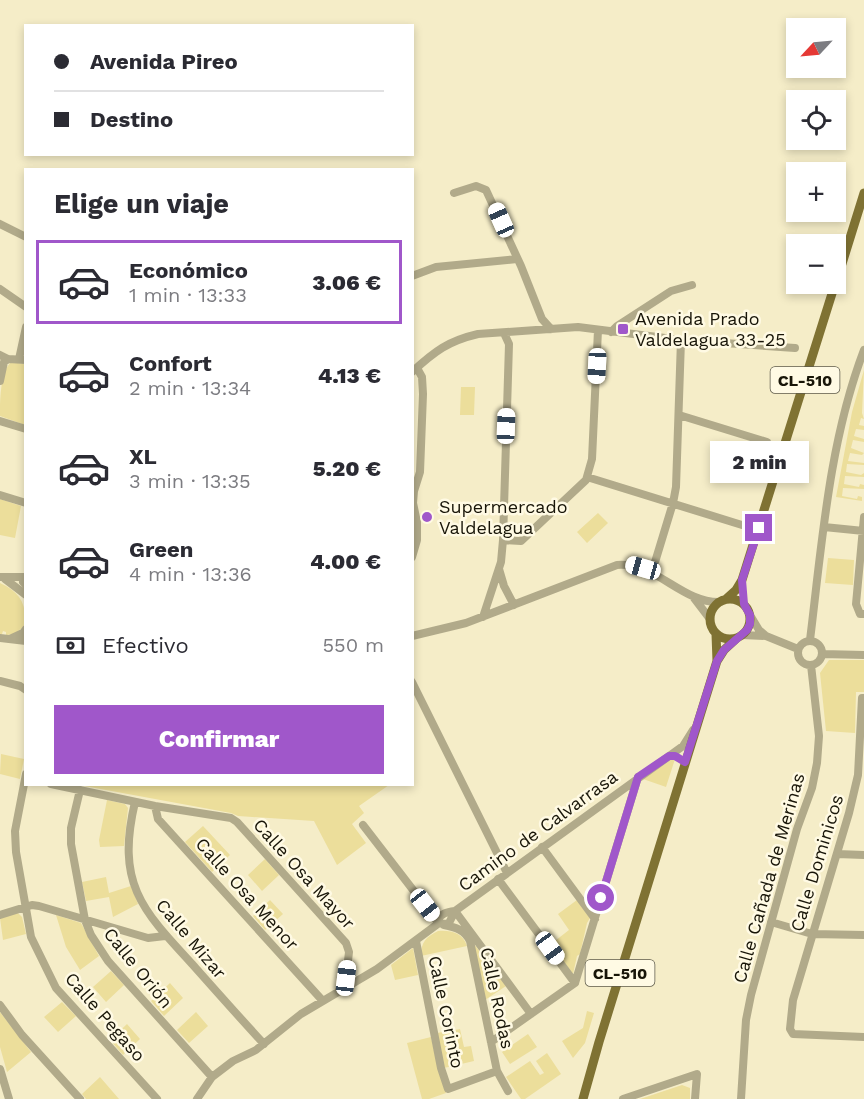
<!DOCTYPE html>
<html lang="es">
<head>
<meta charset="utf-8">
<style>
  :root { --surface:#fff; --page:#f7f7f7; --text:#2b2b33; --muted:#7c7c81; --line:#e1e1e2; --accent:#a057ca }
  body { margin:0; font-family:"Work Sans",sans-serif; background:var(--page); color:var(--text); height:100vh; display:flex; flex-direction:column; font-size:22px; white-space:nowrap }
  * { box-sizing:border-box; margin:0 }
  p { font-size:20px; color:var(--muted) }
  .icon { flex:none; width:33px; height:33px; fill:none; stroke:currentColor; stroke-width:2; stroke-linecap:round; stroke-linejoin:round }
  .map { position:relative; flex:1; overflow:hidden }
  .details { position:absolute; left:24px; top:168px; width:390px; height:618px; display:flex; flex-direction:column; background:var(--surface); border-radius:0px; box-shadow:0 3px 9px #0003 }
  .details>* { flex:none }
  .guide { position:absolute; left:24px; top:24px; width:390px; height:132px; border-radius:0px; box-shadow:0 3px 9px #0003; display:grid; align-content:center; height:132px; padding:0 30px; background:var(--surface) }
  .needle { width:39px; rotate:244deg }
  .fabs { position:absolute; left:786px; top:18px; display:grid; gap:12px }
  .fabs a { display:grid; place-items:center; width:60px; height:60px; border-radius:0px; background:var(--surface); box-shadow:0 3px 9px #0003; font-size:30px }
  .end { position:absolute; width:27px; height:27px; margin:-14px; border:8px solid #a057ca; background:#fff; box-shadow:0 0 0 3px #fff }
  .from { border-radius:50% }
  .bubble { position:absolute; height:42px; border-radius:0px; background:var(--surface); box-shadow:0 3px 9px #0003; font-size:20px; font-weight:800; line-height:42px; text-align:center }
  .car { position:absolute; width:18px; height:36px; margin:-18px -9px; border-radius:8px; box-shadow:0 0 4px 2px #0007; background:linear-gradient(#fff 24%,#345 0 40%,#fff 0 76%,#345 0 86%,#fff 0) }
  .guide b { display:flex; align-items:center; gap:21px; height:57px; font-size:22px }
  .guide b+b { border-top:2px solid var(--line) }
  .guide i { width:15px; height:15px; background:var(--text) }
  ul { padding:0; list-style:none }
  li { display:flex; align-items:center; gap:18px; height:84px; margin:0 12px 9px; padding:0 18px; border:3px solid transparent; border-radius:0px }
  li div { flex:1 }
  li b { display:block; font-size:22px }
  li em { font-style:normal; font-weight:800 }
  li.selected { border-color:var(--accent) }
  li>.icon { width:54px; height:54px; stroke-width:1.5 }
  h2 { padding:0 30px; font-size:27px; line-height:72px }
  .pay { display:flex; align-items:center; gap:15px; height:66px; padding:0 30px; font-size:22px }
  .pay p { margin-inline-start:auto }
  .cta { display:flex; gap:12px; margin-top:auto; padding:12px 30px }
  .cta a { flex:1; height:69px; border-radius:0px; background:var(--accent); color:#fff; font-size:24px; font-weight:800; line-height:69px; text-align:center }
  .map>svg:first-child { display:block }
</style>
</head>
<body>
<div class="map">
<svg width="864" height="1099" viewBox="0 0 864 1099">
  <rect width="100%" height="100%" fill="#f5edc8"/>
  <!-- green -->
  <path fill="#ecde9b" d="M11,362L25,364V425L0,416C0,401 0,373 11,362Z
    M864,370L862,413L864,419L861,418L859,425L864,426V430L856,429L854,436L864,439V442L853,440L851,448L864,453L862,455L850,453L848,461L864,463V465L847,464L846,472L861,475L864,473V477L845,476L844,484L859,487L860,484L864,485V489L843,488L842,496L857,499L858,496L862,497V501L836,497L852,412Z
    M461,387H475L474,415H460Z
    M0,499L21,506L15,538L0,535Z
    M598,513L608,523L587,543L577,532Z
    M828,558L854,560L853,585L825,583Z
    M0,583C19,591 27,604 25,624C20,631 14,635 6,635V632L3,631L2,634H0Z
    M829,660H864V692H856L855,733L826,731L820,673Z
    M1,754L24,759L20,779L0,774Z
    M673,758L675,759L666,787L643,779Z
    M79,785L389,784V785L359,806L364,813L352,824L366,843L337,865L314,821L238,816L231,813Z
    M107,800L125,804L128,808L124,846L100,847L99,840Z
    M203,826L230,855L212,872L185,842Z
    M265,859L279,875L262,891L248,875Z
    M106,877L109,893L131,886L138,904L113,917L109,897L86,901L82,882Z
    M270,900L283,914L265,930L253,916Z
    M577,900L590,918L587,923L580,954L577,956L573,974L551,944L569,930L558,914Z
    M18,913L22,917L26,934L3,940L0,918Z
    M56,915L81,923L99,956L80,970L66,947Z
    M438,931C451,930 463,933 467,946L421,956C421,942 426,937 438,931Z
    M474,944L506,986L485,1000Z
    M413,948L418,975L395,980L391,965Z
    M111,971L124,985L106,1002L93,987Z
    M170,983L183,998L164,1016L151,1001Z
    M62,1002L76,1016L58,1032L44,1017Z
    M587,1011L594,1013L585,1043L573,1058L562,1041L583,1028Z
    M0,1012L31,1052L7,1072L0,1047Z
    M196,1012L208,1026L189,1043L177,1030Z
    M127,1024L140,1039L123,1055L110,1040Z
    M460,1029L464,1047L471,1046L474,1061L444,1068L437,1033Z
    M528,1034L537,1047L510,1064L502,1052Z
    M431,1037L438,1069L446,1093L429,1099H422L407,1043Z
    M547,1053L561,1074L525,1099H521L506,1077L530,1061L540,1075L544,1073L536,1061Z
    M100,1077L119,1099H86L82,1094Z
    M682,1085L690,1088V1099H640Z"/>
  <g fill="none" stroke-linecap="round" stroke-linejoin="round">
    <!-- minor -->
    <path stroke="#b1aa8a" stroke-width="8" d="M454,193L476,186L486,190L521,266L542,319L551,329
      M0,224L26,237
      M412,276L436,267L517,259
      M0,289L26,307
      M611,332L617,326L671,291L692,285
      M0,355L8,359L26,360
      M19,359L26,327
      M412,372C435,351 448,341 478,334L578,327L681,340L795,348
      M0,381L4,362L8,359
      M679,415L767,442
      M0,421L26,429
      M587,477L742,525
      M0,495L26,503
      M864,517L856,604L860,614H864
      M824,527L864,531
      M503,540L521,541L586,480L592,459L598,330
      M412,557L417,540V522L413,503L414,491L420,472L423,394L422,377L417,368
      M499,569L504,586L514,605
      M652,572L673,503L676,487L681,340
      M0,577H26
      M26,577L23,582L26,585
      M5,579L26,595
      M694,598L710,619
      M750,615L759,630L765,635
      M483,617L501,562L503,540L509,344L504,333
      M742,635L766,636L798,649
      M412,636L466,623L617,565C657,562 681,603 720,602
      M0,638L26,641
      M10,639L23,633L26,629
      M810,640C822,543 829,442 864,350
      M798 653a12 12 0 1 1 24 0a12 12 0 1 1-24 0Z
      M822,654L864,655
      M0,681L20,686L26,690
      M412,682L507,873
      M864,698H862L858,775L849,813L793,1000L790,1029L793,1034L864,1037
      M26,774L15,831L16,852L31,937L56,988L157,1099
      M51,784L155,806L231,818L237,822L346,943L349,952L346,978L338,992
      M80,790L71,828V844L85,920L91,935L108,961L212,1077
      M135,802C116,883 141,909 193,965C217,992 240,1018 264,1044
      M155,806L158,819L322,1000
      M363,825L437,921
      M542,847L595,919
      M837,854L864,855
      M498,879L575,983
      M455,911L449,923L443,924L437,921C441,913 447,912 455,911L683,746L693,730
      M455,911L531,1014
      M0,915L32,905L39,906L148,938L165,936
      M771,922L812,934L864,935
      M444,925C455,927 465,930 470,941L497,1071L508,1091
      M416,941L441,1068L448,1089L497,1071
      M0,1005L22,1035L80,1099
      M491,1042L575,983L638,777
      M0,1069L9,1099
      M197,1099L212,1077L233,1061L256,1050L301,1014L377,969L439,923
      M623,1099L697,1074L695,1099
      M741,1099L746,1020L751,995L797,829L812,788L817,763L819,736L811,665"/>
    <!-- major -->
    <path stroke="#7f7233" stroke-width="9" d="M836,283L864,193
      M710 619a20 20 0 1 1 40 0a20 20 0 1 1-40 0Z
      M726,599L736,590L742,580L835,284
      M716,634L717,661
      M583,1099L599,1042L717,661L724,650L737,638"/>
  </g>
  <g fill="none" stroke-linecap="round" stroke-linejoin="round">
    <!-- route -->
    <path stroke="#a057ca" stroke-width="8" d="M601,898L638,777L669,756H675L685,762L717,661L724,650L747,630L750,624V615L744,604L742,580L759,528"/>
  </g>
  <!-- markers -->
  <g fill="#a057ca" stroke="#fffae4" stroke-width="2">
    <rect x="617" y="323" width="12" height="12" rx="3"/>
    <circle cx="427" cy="517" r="6"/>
  </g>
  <g text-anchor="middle" stroke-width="5" stroke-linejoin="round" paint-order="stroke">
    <!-- shield labels -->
    <g fill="#fffae4" stroke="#5d5a4a" stroke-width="1.5">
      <rect x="770.5" y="367" width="69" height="26" rx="4.5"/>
      <rect x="585.5" y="960" width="69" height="26" rx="4.5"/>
    </g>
    <g font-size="16" font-weight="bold" fill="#181508">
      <text x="805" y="386">CL-510</text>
      <text x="620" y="979">CL-510</text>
    </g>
    <!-- poi labels -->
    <g font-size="18" fill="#181508" stroke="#fffae4" text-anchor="start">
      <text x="635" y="325">Avenida Prado<tspan x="635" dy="21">Valdelagua 33-25</tspan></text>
      <text x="439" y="513">Supermercado<tspan x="439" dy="21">Valdelagua</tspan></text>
    </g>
    <!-- street labels -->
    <g font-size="18" fill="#181508" stroke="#fffae4">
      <text transform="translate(538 831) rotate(-36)" y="6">Camino de Calvarrasa</text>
      <text transform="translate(817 863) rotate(-73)" y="6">Calle Dominicos</text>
      <text transform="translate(304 874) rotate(48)" y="6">Calle Osa Mayor</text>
      <text transform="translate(769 878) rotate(-74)" y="6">Calle Cañada de Merinas</text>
      <text transform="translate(247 894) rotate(48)" y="6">Calle Osa Menor</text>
      <text transform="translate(191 939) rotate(50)" y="6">Calle Mizar</text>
      <text transform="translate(138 968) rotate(51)" y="6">Calle Orión</text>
      <text transform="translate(497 998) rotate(78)" y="6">Calle Rodas</text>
      <text transform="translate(446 1012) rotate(78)" y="6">Calle Corinto</text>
      <text transform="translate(105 1017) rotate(49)" y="6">Calle Pegaso</text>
    </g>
  </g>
</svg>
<div class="fabs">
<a><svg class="needle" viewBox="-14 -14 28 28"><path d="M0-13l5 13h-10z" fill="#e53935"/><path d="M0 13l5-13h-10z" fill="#7c7c81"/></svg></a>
<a><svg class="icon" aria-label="locate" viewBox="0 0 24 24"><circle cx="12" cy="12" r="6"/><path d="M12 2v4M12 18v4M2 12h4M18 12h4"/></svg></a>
<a>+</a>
<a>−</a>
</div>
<i class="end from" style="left:601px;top:898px"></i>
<i class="end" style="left:759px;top:528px"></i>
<div class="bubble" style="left:710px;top:441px;width:99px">2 min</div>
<i class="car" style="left:501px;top:220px;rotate:336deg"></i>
<i class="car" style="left:597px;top:366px;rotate:183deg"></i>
<i class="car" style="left:506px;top:426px;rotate:2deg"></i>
<i class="car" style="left:643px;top:568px;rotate:286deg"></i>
<i class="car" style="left:425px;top:905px;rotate:142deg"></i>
<i class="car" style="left:550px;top:948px;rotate:144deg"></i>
<i class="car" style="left:346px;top:978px;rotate:7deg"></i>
<div class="guide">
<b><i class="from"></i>Avenida Pireo</b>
<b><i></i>Destino</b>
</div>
<section class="details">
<h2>Elige un viaje</h2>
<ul>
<li class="selected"><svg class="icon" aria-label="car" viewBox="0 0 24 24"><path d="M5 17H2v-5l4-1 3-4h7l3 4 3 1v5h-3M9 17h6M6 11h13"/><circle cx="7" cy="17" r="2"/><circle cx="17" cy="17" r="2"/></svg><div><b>Económico</b><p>1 min · 13:33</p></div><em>3.06 €</em></li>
<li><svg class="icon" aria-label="car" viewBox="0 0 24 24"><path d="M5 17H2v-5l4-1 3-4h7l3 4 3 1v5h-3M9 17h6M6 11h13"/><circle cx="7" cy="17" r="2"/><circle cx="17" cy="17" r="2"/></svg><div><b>Confort</b><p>2 min · 13:34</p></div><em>4.13 €</em></li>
<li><svg class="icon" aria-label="car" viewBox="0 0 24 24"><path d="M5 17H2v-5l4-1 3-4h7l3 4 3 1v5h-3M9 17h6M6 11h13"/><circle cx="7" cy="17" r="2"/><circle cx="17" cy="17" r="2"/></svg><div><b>XL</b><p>3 min · 13:35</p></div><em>5.20 €</em></li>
<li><svg class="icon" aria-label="car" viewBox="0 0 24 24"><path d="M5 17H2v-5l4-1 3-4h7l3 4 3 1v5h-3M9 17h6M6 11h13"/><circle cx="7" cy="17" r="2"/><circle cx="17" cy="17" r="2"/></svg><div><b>Green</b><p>4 min · 13:36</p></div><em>4.00 €</em></li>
</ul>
<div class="pay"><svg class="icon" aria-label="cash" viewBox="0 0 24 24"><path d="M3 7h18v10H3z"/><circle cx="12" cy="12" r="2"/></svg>Efectivo<p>550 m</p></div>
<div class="cta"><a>Confirmar</a></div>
</section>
</div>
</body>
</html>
